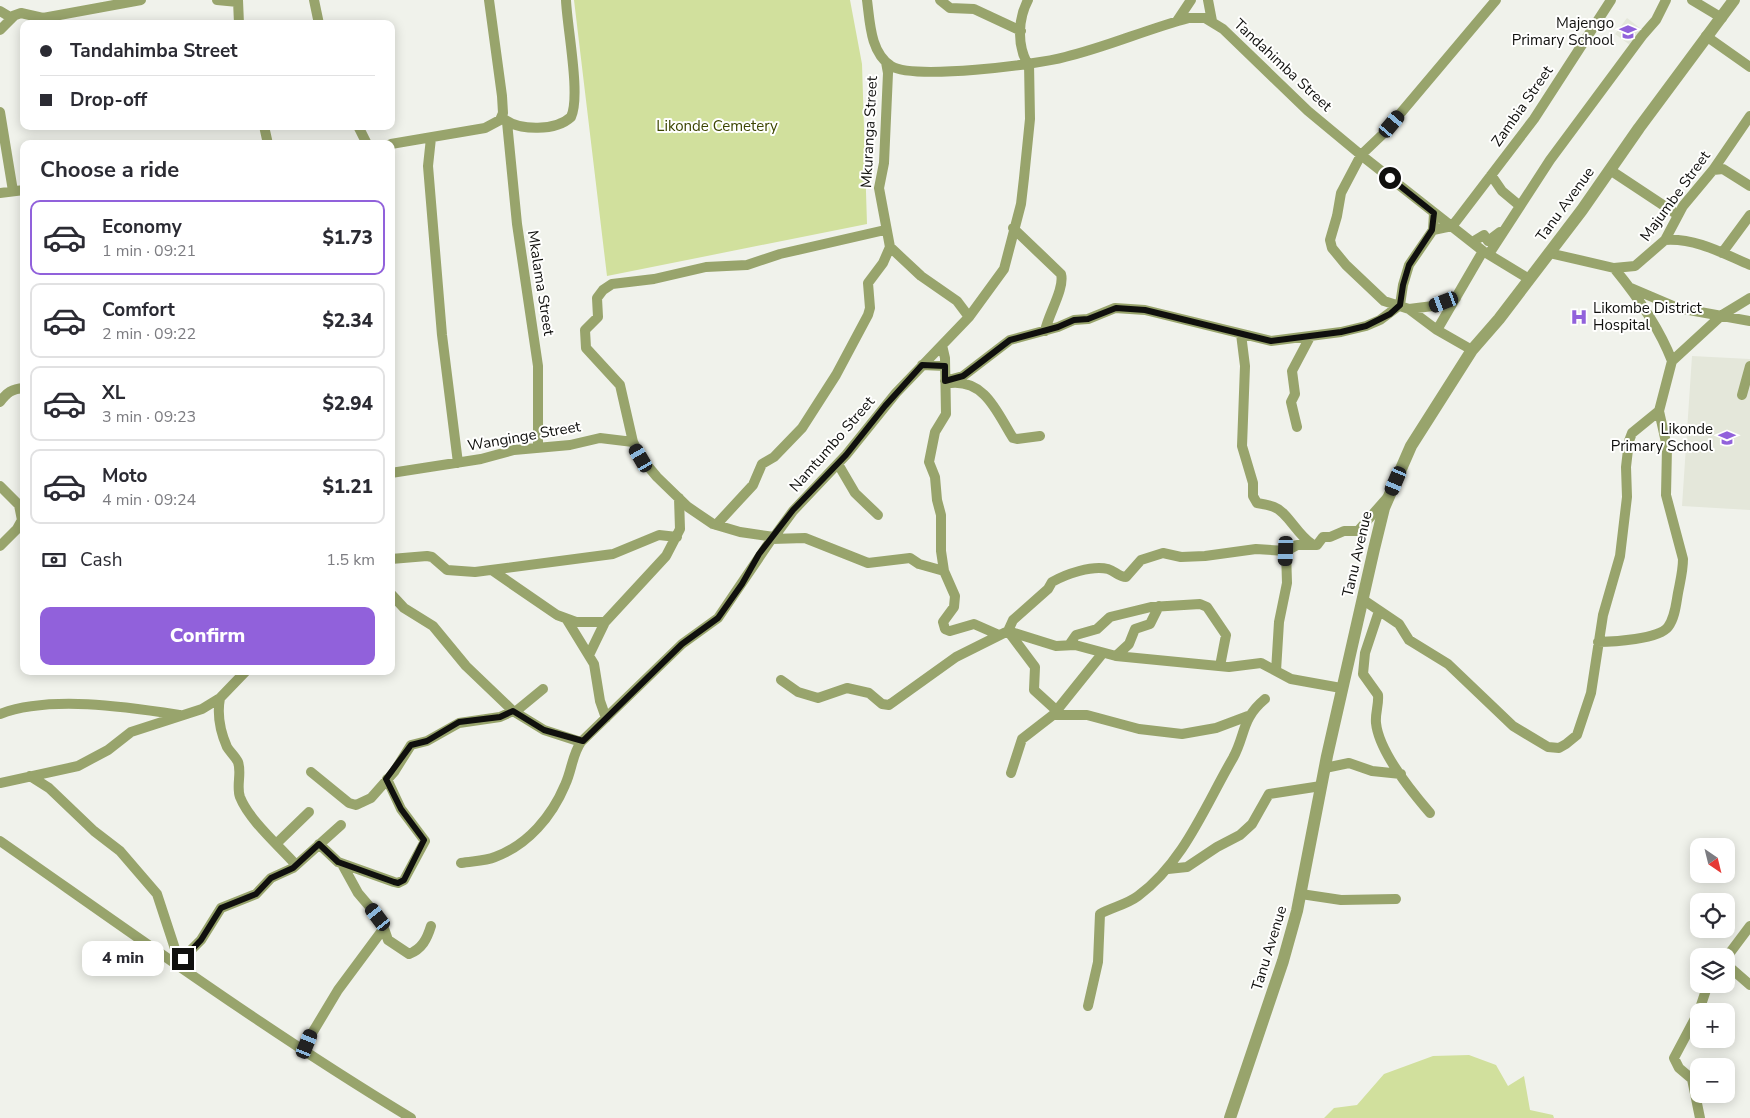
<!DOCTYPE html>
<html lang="en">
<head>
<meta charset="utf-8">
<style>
  :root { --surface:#fff; --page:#f7f7f7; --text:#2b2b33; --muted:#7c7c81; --line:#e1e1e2; --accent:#9161db }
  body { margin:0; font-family:"Nunito Sans",sans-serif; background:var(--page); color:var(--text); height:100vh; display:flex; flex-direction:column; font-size:19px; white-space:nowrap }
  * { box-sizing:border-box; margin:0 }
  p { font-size:16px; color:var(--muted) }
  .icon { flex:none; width:28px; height:28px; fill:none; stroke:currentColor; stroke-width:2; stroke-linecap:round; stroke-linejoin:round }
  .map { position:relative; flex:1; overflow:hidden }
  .drawer { position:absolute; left:20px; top:140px; width:375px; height:535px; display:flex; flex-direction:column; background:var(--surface); border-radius:10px; box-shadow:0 2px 12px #0003 }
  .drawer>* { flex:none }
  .hud { position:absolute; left:20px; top:20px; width:375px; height:110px; border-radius:10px; box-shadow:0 2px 12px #0003; display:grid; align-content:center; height:110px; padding:0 20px; background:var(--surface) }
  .needle { width:32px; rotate:145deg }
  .controls { position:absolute; left:1690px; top:838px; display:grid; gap:10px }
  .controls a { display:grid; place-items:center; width:45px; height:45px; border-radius:10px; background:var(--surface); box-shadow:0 2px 12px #0003; font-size:25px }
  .end { position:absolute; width:22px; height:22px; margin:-11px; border:6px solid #10100e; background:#fff; box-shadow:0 0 0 2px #fff }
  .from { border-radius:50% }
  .bubble { position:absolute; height:35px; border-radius:10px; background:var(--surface); box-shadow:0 2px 12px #0003; font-size:16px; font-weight:800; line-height:35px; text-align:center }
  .car { position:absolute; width:15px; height:30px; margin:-15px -8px; border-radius:6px; box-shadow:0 0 4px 1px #0007; background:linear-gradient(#222 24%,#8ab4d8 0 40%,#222 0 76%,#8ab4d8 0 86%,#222 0) }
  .hud b { display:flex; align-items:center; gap:18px; height:48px; font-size:19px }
  .hud b+b { border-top:1px solid var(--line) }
  .hud i { width:12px; height:12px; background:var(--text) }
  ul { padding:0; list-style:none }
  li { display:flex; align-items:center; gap:15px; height:75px; margin:0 10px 8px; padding:0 10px; border:2px solid var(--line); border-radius:10px }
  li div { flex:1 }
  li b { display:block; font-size:19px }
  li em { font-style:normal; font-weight:800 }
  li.current { border-color:var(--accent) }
  li>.icon { width:45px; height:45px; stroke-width:1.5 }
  h2 { padding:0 20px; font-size:22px; line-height:60px }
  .pay { display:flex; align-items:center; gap:12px; height:55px; padding:0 20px; font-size:19px }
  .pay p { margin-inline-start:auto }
  .cta { display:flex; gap:10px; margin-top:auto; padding:10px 20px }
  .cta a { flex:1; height:58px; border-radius:10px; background:var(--accent); color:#fff; font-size:20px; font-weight:800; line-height:58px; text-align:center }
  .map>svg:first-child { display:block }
</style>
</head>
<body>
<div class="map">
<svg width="1750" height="1118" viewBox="0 0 1750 1118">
  <rect width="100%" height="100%" fill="#f0f2eb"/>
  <!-- built -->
  <path fill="#e4e7da" d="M1627,18L1641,29L1630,45L1615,34Z
    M1692,356L1750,359V510L1682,506Z"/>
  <!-- green -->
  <path fill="#d1e09d" d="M574,0H850L862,64L867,224L607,276Z
    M1469,1055L1496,1065L1508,1086L1524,1076L1530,1110L1553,1115L1554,1118H1324L1334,1108L1357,1105L1384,1074L1433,1056Z"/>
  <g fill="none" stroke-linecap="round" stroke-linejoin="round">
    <!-- minor -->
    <path stroke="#98a46c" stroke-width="10" d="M217,0L238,2
      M238,0L239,24
      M314,0L319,24
      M867,0C870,22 870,52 891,66C914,80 1036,65 1065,57C1107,47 1147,29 1189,18H1205L1223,29L1308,111L1361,155L1483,251L1529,279
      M940,0L950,8L974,9L1021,31
      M1208,0L1212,21
      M1692,0L1722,18
      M0,11L10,17L21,13L43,18L141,0
      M1177,21L1191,0
      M0,30L14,16
      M1706,36L1750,67
      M886,62L888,73L884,163L879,188L890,247L921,276L957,301L969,317
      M1027,63C1017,44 1018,19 1028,0
      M0,112L13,191
      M504,119C520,131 556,131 571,117C581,96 567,27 566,0
      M507,122L517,224L538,366V448
      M264,126L268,144
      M358,126L367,144
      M431,138L428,166L442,335L458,463
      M391,144L485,128L500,120L503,113L502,96L489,0
      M1610,170L1678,215
      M1713,170L1723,169L1750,186
      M1491,175L1502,191L1520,206
      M0,193L24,190
      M1013,228L1061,274C1065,288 1048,315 1045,331
      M885,230L780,254L747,265L706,267L654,279L612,284L603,290L597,298L598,317L585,330L586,348L620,385L633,442L641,458L657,477L688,507L713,524L740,532L774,537L793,511L846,455L896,393L969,317L1004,269L1021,204L1024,178L1030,119L1029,63
      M1433,230L1452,226L1457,220L1534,119L1611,0
      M1665,240C1696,238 1722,253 1750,265
      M1474,241L1484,235L1488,241L1500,232
      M1549,253L1614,268L1635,266L1665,240L1683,206L1713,170L1750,116
      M1722,253L1750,215
      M1489,254L1550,160L1642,36L1656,20L1666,0
      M1614,268C1637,296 1659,327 1672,361
      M1631,288L1678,308L1750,321
      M1409,309L1433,306L1456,298
      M1437,330L1483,251
      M1241,334L1245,366L1242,446L1253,483V496L1257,503C1263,504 1269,505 1274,507C1288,512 1297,535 1312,544
      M942,345L945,358L946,414L935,432L929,462L935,477L937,500L941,515V551L944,571
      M1472,350L1437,330L1409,309L1384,301L1346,265L1332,248L1330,240L1337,216L1341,193L1361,155L1383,134L1496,0
      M922,365L945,366
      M945,381L963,376L1010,340L1058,327L1074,320L1088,319L1115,308L1145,310L1271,341L1341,332L1366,326L1380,320L1400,305L1403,285L1409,265L1433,230L1434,213
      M951,383C986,380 997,413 1013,438L1017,439L1040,436
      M1742,395L1750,366
      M0,402C7,392 12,389 24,388
      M1297,427L1291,402L1295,394L1292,371L1310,337
      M838,464L855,493L878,515
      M391,473L481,459L514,450L570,445L600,438L633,442
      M0,486L19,505L22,520L17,529L0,546
      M716,525L753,485L762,464L774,457L802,428L836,375L868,315L870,308L868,283L883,263L890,247
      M772,539L805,538L868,563L910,558L919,564L944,571L955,596L954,607L943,622L945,629L950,631L974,624L999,635
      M391,559L427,556L432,557L447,570L475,572L613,554L659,535L677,537
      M493,571L557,615L576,622H605
      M391,594L404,608L433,626L466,666L513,711L544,730L581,742
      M1362,599L1399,624L1409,640L1448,664L1513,726L1548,747L1559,748L1566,744L1577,735L1591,693L1603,615L1620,556L1627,497L1626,467L1629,441L1632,433L1659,411L1672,361L1722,315L1750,298
      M1379,611L1365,653L1363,674L1378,695C1379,705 1375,713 1376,723C1379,752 1411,791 1430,813
      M567,620L594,664L600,701L606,718
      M1598,642C1613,642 1659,639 1668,627C1675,618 1676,604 1678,593C1680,582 1683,571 1683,559L1666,495L1667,447L1659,411
      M1069,645L1076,635L1097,629L1110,617L1151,607L1200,604L1207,607L1226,635L1220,666
      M589,655L605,622L666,556L680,529L679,498
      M1116,656L1129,644L1135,629L1150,624L1159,606
      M1276,671L1279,622L1287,583L1286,551
      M781,680L798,692L818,698L847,688L869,693L882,704L889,705L956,657L1008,631L1056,646L1075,645L1116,656L1229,667L1261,663L1291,679L1341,688
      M220,698C217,714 220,731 227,747C230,752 235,756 238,762C242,773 236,786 240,797C249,820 279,846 296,865
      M1056,710L1034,690L1035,667L1008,631L1013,620L1048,589L1052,582C1066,574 1092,565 1108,569C1115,571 1119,577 1126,577L1141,560L1163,553L1181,557L1205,556L1256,549L1286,551L1297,545H1317L1323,537H1330L1344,531H1358L1387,498
      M515,712L543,689
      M0,714C50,695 127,707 180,715
      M1053,715H1087L1139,729L1182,734L1216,728L1248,716
      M1325,768L1349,763L1372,771L1401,774
      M311,772L349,803L356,805L371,798L394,772L411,745L427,741L459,723L500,717L513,711
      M1011,773L1022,739L1053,715L1102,654
      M30,776L49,788L94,831L120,851L157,894L180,964
      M0,783L78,766L108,750L131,732L202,709L220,698L246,671
      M0,841C136,936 270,1033 411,1118
      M277,843L309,812
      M319,844L338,862L394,882L398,883L404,880L425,841L401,809L387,779
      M461,863C472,861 485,861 495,857C528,845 552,816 565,785C572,770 572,755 581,742L682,644L718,618L773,537
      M342,864L358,893L381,920L388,940L409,954C422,949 427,939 431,926
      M1168,869L1187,867L1217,847L1240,835L1252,824L1269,794L1321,786
      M1301,894L1341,900L1396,899
      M1726,958L1750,926
      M177,964L201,940L221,908L256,894L271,878L293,868L341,825
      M1726,964L1750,985
      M1088,1006L1098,962L1100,914C1112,907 1126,905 1138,896C1184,862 1205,806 1233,758C1246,734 1241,719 1265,699
      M1699,1011L1674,1058L1679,1068L1692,1079L1700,1118
      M1699,1011L1708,984
      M302,1050L338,990L384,928"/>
    <!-- tertiary -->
    <path stroke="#98a46c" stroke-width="12" d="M1230,1118L1283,961L1297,911L1327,756L1374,549L1384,508L1411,446L1472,350L1499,319L1582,210L1639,128L1734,0"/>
  </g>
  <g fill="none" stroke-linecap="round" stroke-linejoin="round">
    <!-- route -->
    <path stroke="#10100e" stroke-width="6" d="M183,959L201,940L221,908L256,894L271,878L293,868L319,844L338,862L394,882L398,883L404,880L424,840L401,809L386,779L411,745L427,741L459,722L500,717L513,711L544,730L583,741L682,644L718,618L742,584L759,554L793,510L846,455L885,406L922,365L945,366V381L963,376L1010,340L1058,327L1074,320L1088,319L1116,308L1145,310L1271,341L1341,332L1366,326L1390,314L1400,305L1403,285L1409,265L1432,230L1434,213L1390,178"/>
  </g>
  <!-- icons -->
  <defs>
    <g id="school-bare" transform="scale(1.35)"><path d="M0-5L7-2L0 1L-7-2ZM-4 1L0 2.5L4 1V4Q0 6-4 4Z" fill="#9161db" stroke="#fffffe" stroke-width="2.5" paint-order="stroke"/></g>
    <g id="hospital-bare" transform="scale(1.35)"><path d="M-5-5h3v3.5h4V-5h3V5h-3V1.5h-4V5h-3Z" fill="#9161db" stroke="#fffffe" stroke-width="2.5" paint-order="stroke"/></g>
  </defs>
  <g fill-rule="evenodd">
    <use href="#school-bare" x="1628" y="32"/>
    <use href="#hospital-bare" x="1579" y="317"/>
    <use href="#school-bare" x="1727" y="438"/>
  </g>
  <g text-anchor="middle" stroke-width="4" stroke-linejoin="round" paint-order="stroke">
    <!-- poi labels -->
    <g font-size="15" fill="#10100e" stroke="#fffffe" text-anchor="end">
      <text x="1614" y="28">Majengo<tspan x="1614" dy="17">Primary School</tspan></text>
      <text x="1593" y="313" text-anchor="start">Likombe District<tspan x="1593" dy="17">Hospital</tspan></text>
      <text x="1713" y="434">Likonde<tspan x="1713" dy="17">Primary School</tspan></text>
    </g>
    <!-- street labels -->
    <g font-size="15" fill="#10100e" stroke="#fffffe">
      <text transform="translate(1283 65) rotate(43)" y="5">Tandahimba Street</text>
      <text transform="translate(1522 106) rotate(-55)" y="5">Zambia Street</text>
      <text transform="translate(869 132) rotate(-87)" y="5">Mkuranga Street</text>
      <text transform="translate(1675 196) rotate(-54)" y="5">Majumbe Street</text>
      <text transform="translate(1565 204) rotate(-54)" y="5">Tanu Avenue</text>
      <text transform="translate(541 283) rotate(81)" y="5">Mkalama Street</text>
      <text transform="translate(524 436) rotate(-10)" y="5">Wanginge Street</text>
      <text transform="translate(832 444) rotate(-49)" y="5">Namtumbo Street</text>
      <text transform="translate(1357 554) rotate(-77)" y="5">Tanu Avenue</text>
      <text transform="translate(1269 948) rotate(-73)" y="5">Tanu Avenue</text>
    </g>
    <!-- park labels -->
    <g font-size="15" fill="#3c4501" stroke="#fffffe">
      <text x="717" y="131">Likonde Cemetery</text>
    </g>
  </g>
</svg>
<div class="controls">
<a><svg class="needle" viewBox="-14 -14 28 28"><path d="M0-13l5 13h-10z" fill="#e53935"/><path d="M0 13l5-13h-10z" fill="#7c7c81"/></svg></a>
<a><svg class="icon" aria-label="locate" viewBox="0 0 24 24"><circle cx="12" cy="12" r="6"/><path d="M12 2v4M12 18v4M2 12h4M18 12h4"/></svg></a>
<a><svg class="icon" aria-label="layers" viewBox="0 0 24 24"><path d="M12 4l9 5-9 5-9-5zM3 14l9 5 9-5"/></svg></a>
<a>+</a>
<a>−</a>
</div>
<i class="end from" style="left:1390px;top:178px"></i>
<i class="end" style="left:183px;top:959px"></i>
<div class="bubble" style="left:82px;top:941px;width:82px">4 min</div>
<i class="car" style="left:1392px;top:124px;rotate:40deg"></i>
<i class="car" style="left:1444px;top:302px;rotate:249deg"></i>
<i class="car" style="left:641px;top:458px;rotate:330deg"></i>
<i class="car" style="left:1396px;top:481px;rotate:203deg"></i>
<i class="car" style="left:1286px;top:551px;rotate:182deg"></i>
<i class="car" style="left:378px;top:917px;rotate:323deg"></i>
<i class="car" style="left:307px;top:1044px;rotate:22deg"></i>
<div class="hud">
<b><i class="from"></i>Tandahimba Street</b>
<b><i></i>Drop-off</b>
</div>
<section class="drawer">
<h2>Choose a ride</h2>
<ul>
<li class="current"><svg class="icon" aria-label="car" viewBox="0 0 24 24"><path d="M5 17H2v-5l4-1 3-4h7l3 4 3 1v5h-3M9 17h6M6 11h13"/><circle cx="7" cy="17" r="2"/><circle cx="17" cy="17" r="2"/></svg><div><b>Economy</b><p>1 min · 09:21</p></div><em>$1.73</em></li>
<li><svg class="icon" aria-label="car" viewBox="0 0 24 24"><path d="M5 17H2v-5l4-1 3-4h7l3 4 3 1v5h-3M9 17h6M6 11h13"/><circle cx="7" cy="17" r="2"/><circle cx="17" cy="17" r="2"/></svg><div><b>Comfort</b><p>2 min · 09:22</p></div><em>$2.34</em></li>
<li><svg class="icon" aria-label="car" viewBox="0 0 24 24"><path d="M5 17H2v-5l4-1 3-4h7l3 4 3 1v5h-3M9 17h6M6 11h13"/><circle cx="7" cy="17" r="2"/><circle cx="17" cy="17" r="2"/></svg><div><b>XL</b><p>3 min · 09:23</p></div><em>$2.94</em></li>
<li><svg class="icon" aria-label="car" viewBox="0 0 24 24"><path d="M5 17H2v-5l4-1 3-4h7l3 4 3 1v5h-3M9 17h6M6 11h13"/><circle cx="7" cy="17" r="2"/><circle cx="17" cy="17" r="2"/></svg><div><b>Moto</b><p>4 min · 09:24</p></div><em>$1.21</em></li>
</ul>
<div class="pay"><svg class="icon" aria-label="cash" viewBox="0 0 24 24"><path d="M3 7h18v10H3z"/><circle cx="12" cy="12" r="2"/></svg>Cash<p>1.5 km</p></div>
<div class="cta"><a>Confirm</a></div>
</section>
</div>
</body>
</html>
